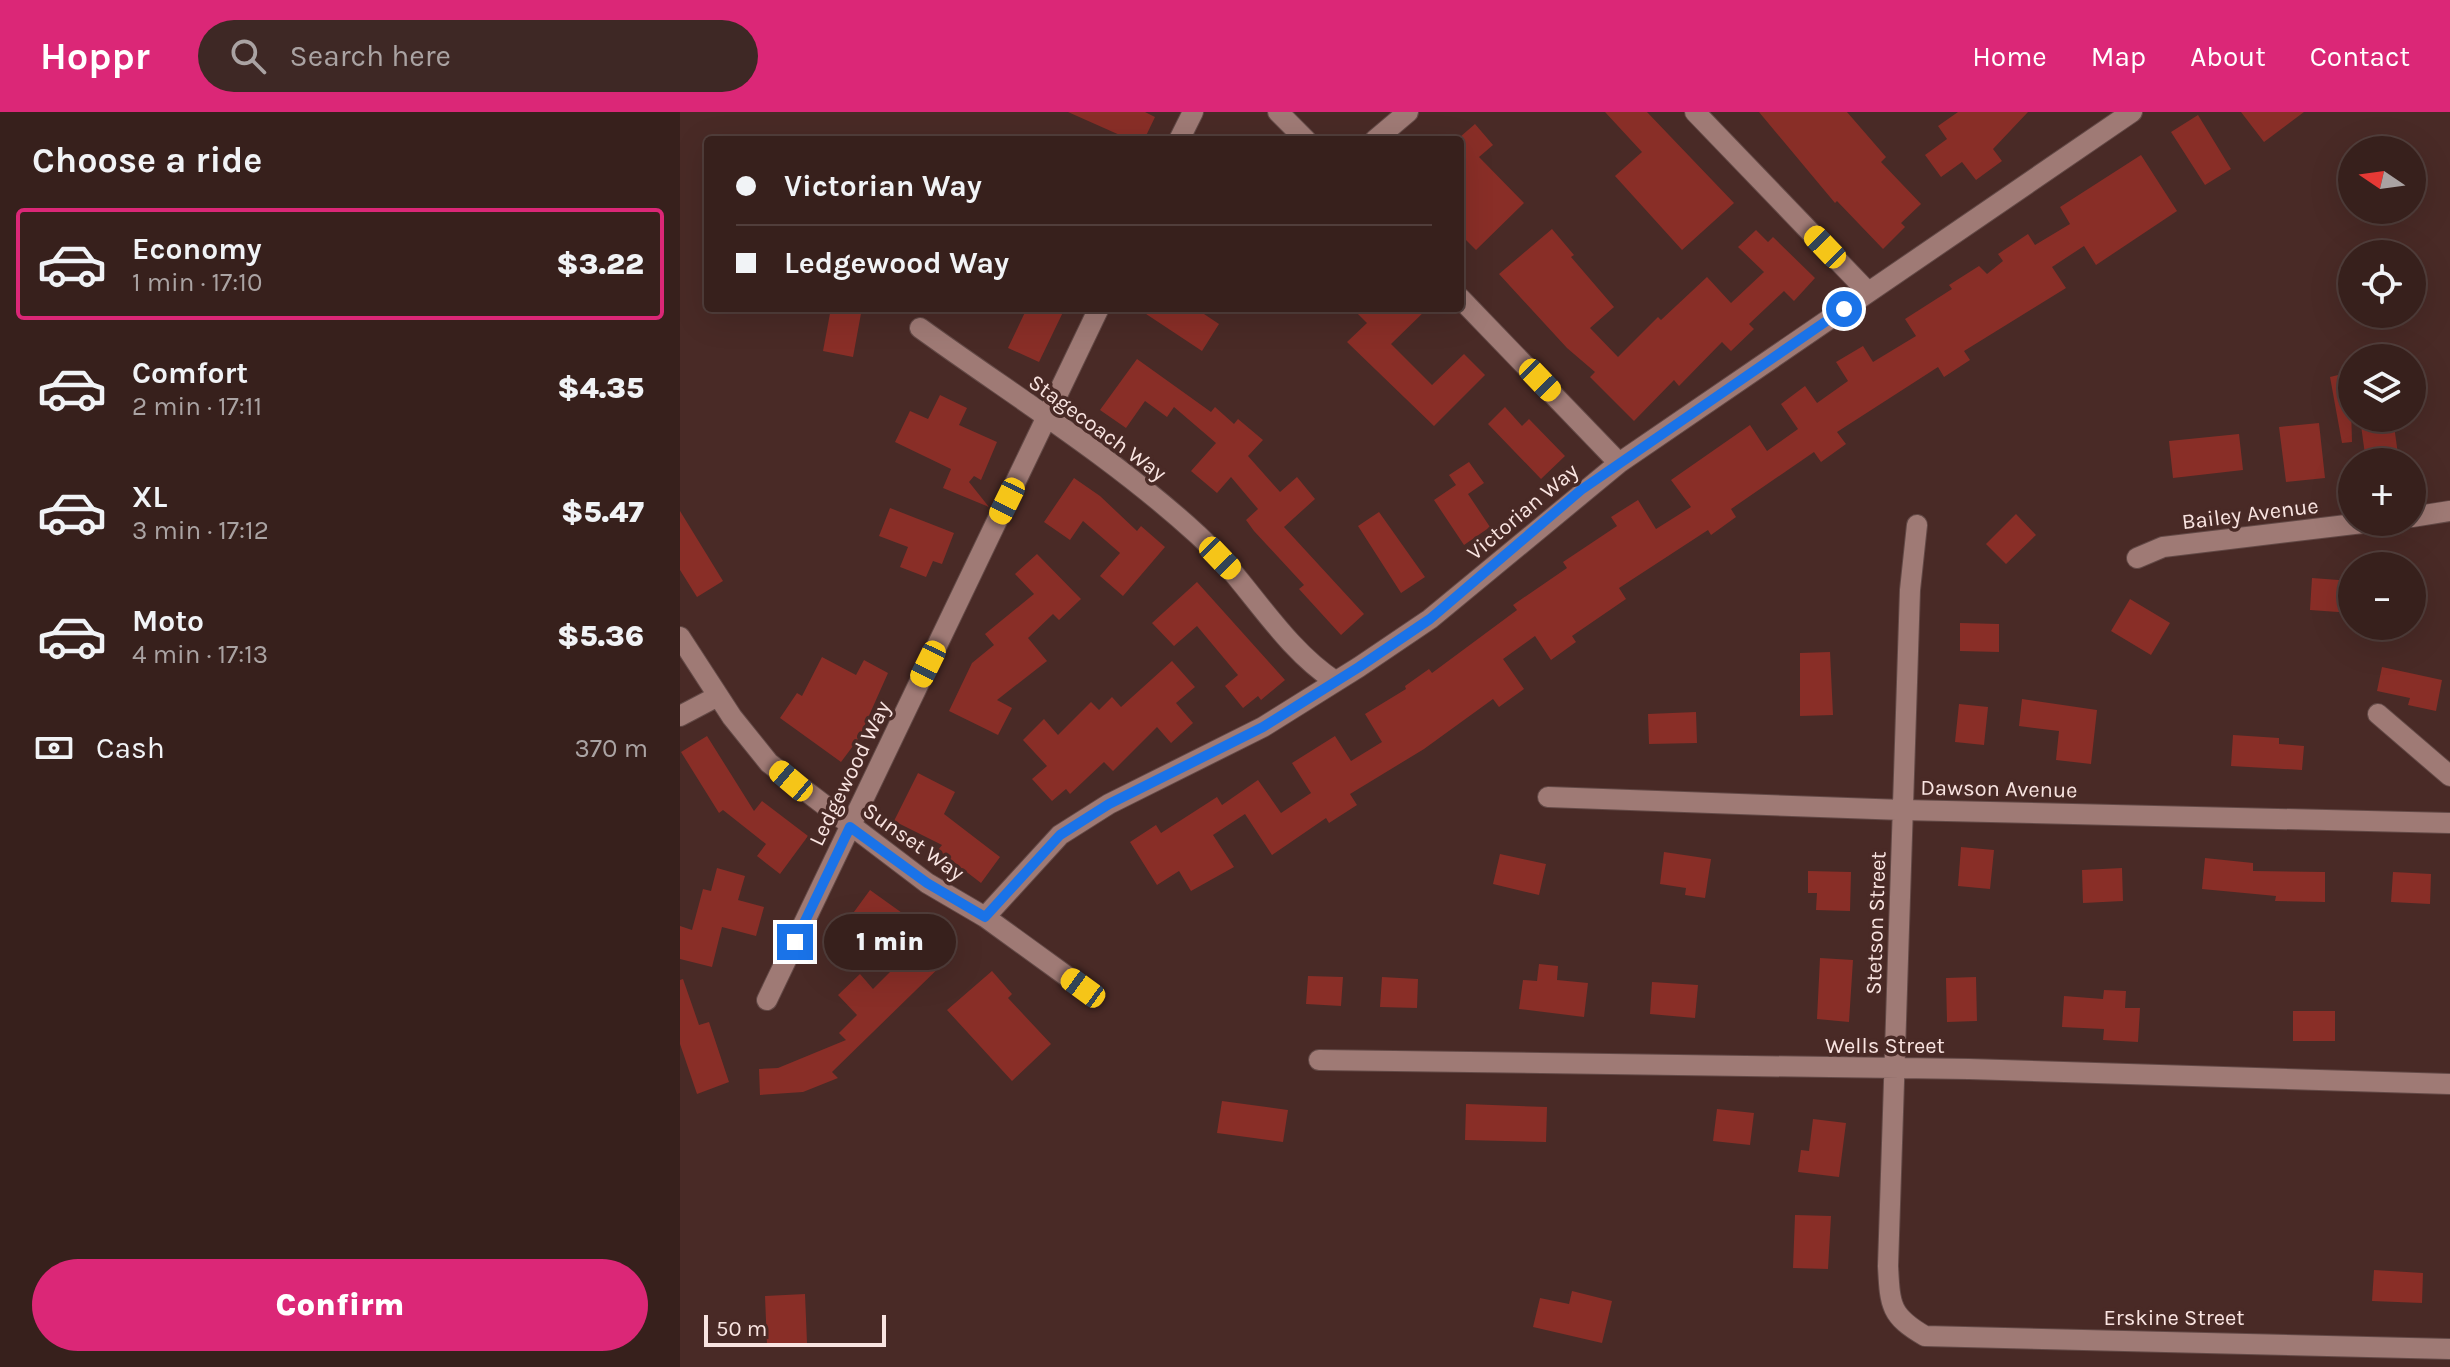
<!DOCTYPE html>
<html lang="en">
<head>
<meta charset="utf-8">
<style>
  :root { --surface:#37201c; --page:#3e2825; --text:#f1f3f6; --muted:#aaa3a3; --line:#513e3b; --accent:#db2777 }
  body { margin:0; font-family:Karla,sans-serif; background:var(--page); color:var(--text); height:100vh; display:flex; flex-direction:column; font-size:30px; white-space:nowrap }
  * { box-sizing:border-box; margin:0 }
  p { font-size:26px; color:var(--muted) }
  .icon { flex:none; width:44px; height:44px; fill:none; stroke:currentColor; stroke-width:2; stroke-linecap:round; stroke-linejoin:round }
  .map { position:relative; flex:1; overflow:hidden }
  .details { display:flex; flex-direction:column; background:var(--surface); width:680px }
  .details>* { flex:none }
  .banner { position:absolute; left:24px; top:24px; width:760px; height:176px; border-radius:8px; box-shadow:0 8px 32px #0002,0 0 0 2px var(--line); display:grid; align-content:center; height:176px; padding:0 32px; background:var(--surface) }
  .needle { width:52px; rotate:283deg }
  .controls { position:absolute; left:1658px; top:24px; display:grid; gap:16px }
  .controls a { display:grid; place-items:center; width:88px; height:88px; border-radius:50%; background:var(--surface); box-shadow:0 8px 32px #0002,0 0 0 2px var(--line); font-size:40px }
  .scale { position:absolute; left:24px; bottom:20px; width:182px; box-sizing:border-box; padding-left:8px; border:4px solid #f9e4e1; border-top:0; font-size:22px; line-height:28px; white-space:nowrap; color:#f9e4e1; -webkit-text-stroke:6px #492a26; paint-order:stroke }
  .end { position:absolute; width:36px; height:36px; margin:-18px; border:10px solid #1a73e8; background:#fff; box-shadow:0 0 0 4px #fff }
  .from { border-radius:50% }
  .bubble { position:absolute; height:56px; border-radius:28px; background:var(--surface); box-shadow:0 8px 32px #0002,0 0 0 2px var(--line); font-size:26px; font-weight:800; line-height:56px; text-align:center }
  .car { position:absolute; width:24px; height:48px; margin:-24px -12px; border-radius:10px; box-shadow:0 0 6px 2px #0007; background:linear-gradient(#f5c518 24%,#345 0 40%,#f5c518 0 76%,#345 0 86%,#f5c518 0) }
  .banner b { display:flex; align-items:center; gap:28px; height:76px; font-size:30px }
  .banner b+b { border-top:2px solid var(--line) }
  .banner i { width:20px; height:20px; background:var(--text) }
  ul { padding:0; list-style:none }
  li { display:flex; align-items:center; gap:24px; height:112px; margin:0 16px 12px; padding:0 16px; border:4px solid transparent; border-radius:8px }
  li div { flex:1 }
  li b { display:block; font-size:30px }
  li em { font-style:normal; font-weight:800 }
  li.current { border-color:var(--accent) }
  li>.icon { width:72px; height:72px; stroke-width:1.5 }
  h2 { padding:0 32px; font-size:36px; line-height:96px }
  .pay { display:flex; align-items:center; gap:20px; height:88px; padding:0 32px; font-size:30px }
  .pay p { margin-inline-start:auto }
  .button { display:flex; gap:16px; margin-top:auto; padding:16px 32px }
  .button a { flex:1; height:92px; border-radius:48px; background:var(--accent); color:#fff; font-size:32px; font-weight:800; line-height:92px; text-align:center }
  header { display:flex; align-items:center; gap:48px; box-sizing:border-box; height:112px; padding:0 40px; background:var(--accent); color:#fff }
  header strong { font-size:38px }
  nav { display:flex; gap:44px; margin-inline-start:auto; font-size:28px }
  .search { width:560px; height:72px; background:var(--page); display:flex; align-items:center; gap:20px; box-sizing:border-box; padding:0 28px; border-radius:44px; color:var(--muted); font-size:30px }
  main { display:flex; flex:1; min-height:0 }
  .map>svg:first-child { display:block }
</style>
</head>
<body>
<header>
<strong>Hoppr</strong>
<div class="search"><svg class="icon" aria-label="search" viewBox="0 0 24 24"><circle cx="10" cy="10" r="6"/><path d="M15 15l6 6"/></svg>Search here</div>
<nav><a>Home</a><a>Map</a><a>About</a><a>Contact</a></nav>
</header>
<main>
<section class="details">
<h2>Choose a ride</h2>
<ul>
<li class="current"><svg class="icon" aria-label="car" viewBox="0 0 24 24"><path d="M5 17H2v-5l4-1 3-4h7l3 4 3 1v5h-3M9 17h6M6 11h13"/><circle cx="7" cy="17" r="2"/><circle cx="17" cy="17" r="2"/></svg><div><b>Economy</b><p>1 min · 17:10</p></div><em>$3.22</em></li>
<li><svg class="icon" aria-label="car" viewBox="0 0 24 24"><path d="M5 17H2v-5l4-1 3-4h7l3 4 3 1v5h-3M9 17h6M6 11h13"/><circle cx="7" cy="17" r="2"/><circle cx="17" cy="17" r="2"/></svg><div><b>Comfort</b><p>2 min · 17:11</p></div><em>$4.35</em></li>
<li><svg class="icon" aria-label="car" viewBox="0 0 24 24"><path d="M5 17H2v-5l4-1 3-4h7l3 4 3 1v5h-3M9 17h6M6 11h13"/><circle cx="7" cy="17" r="2"/><circle cx="17" cy="17" r="2"/></svg><div><b>XL</b><p>3 min · 17:12</p></div><em>$5.47</em></li>
<li><svg class="icon" aria-label="car" viewBox="0 0 24 24"><path d="M5 17H2v-5l4-1 3-4h7l3 4 3 1v5h-3M9 17h6M6 11h13"/><circle cx="7" cy="17" r="2"/><circle cx="17" cy="17" r="2"/></svg><div><b>Moto</b><p>4 min · 17:13</p></div><em>$5.36</em></li>
</ul>
<div class="pay"><svg class="icon" aria-label="cash" viewBox="0 0 24 24"><path d="M3 7h18v10H3z"/><circle cx="12" cy="12" r="2"/></svg>Cash<p>370 m</p></div>
<div class="button"><a>Confirm</a></div>
</section>
<div class="map">
<svg width="1770" height="1255" viewBox="0 0 1770 1255">
  <rect width="100%" height="100%" fill="#492a26"/>
  <!-- building -->
  <path fill="#892e27" d="M388,0H465L475,5L464,28H451Z
    M925,0H967L1054,91L1002,138L935,64L962,40Z
    M1079,0H1167L1206,45L1201,50L1241,92L1221,111L1225,115L1203,137L1157,89L1155,91Z
    M1278,0H1348L1313,37L1322,49L1296,68L1282,50L1261,65L1245,43L1267,27L1258,14Z
    M1561,0H1624L1584,30Z
    M1518,3L1551,57L1525,73L1491,20Z
    M795,12L813,33L799,45L844,91L796,138L780,122V25Z
    M1461,43L1497,99L1416,153L1404,134L1372,155L1386,176L1284,239L1290,248L1264,265L1258,255L1157,320L1166,332L1141,350L1134,340L1051,397L1056,405L1031,423L1028,418L939,476L946,487L892,524L896,530L871,548L855,524L823,547L844,577L819,595L813,587L744,637L670,682L677,693L649,711L646,706L592,743L565,702L533,723L554,755L511,779L499,759L477,773L450,730L476,713L481,721L537,685L542,693L578,668L601,701L631,681L612,651L655,624L671,649L702,630L685,602L726,577L725,574L749,557L752,561L837,498L833,493L887,456L883,450L937,414L931,405L958,388L976,417L1011,395L991,368L1070,313L1087,339L1118,317L1101,292L1125,274L1137,291L1168,269L1156,250L1183,234L1193,250L1236,224L1225,207L1272,177L1269,173L1299,154L1307,162L1323,149L1318,142L1348,122L1355,133L1390,112L1380,95Z
    M872,117L894,143L891,145L934,195L910,216L938,245L978,205L981,208L1027,165L1051,191L1084,160L1058,135L1076,118L1088,130L1093,125L1135,166L1114,189L1104,179L1069,212L1074,217L1051,239L1042,230L999,274L994,268L954,309L910,265L915,260L887,236L819,162Z
    M151,196H182L173,245L143,239Z
    M347,196H385L359,250L328,236Z
    M457,196H515L539,212L522,239Z
    M672,196H748L711,232L752,273L784,242L805,263L754,314L667,230L687,211Z
    M457,247L531,300L535,295L554,312L558,307L583,328L568,344L600,380L617,365L635,387L604,415L684,502L661,523L619,477L624,473L574,419L566,408L578,397L551,365L537,381L511,359L536,331L494,295L487,305L465,289L446,316L420,298Z
    M1670,260L1672,330L1662,331L1650,265Z
    M260,283L287,296L279,313L317,330L301,368L294,364L289,370L309,395L263,376L271,357L215,330L230,299L248,307Z
    M825,295L842,314L849,307L885,344L861,367L808,312Z
    M1680,306H1713L1719,350H1686Z
    M1639,311L1645,366L1606,370L1599,315Z
    M1559,322L1563,358L1493,366L1489,329Z
    M789,350L804,371L788,382L810,415L784,433L754,388L776,373L769,363Z
    M394,366L420,384L457,419L461,414L485,435L443,484L420,464L440,441L403,409L390,428L364,410Z
    M210,396L274,421L262,452L253,449L246,465L220,455L228,435L199,424Z
    M0,399L43,469L17,485L0,458Z
    M699,400L745,465L721,481L678,414Z
    M1336,402L1356,423L1326,452L1306,432Z
    M357,442L401,487L379,508L373,502L348,526L367,549L317,588L332,596L318,623L269,599L292,551L314,533L305,522L354,482L335,462Z
    M1632,466L1672,469V501L1630,498Z
    M517,470L605,568L581,588L578,584L563,596L545,574L558,563L517,514L494,534L472,511Z
    M1450,487L1490,511L1471,543L1431,519Z
    M1280,511L1319,512V540L1280,539Z
    M1150,540L1153,603L1120,604V541Z
    M142,545L176,563L184,548L208,561L179,626L161,650L100,606L117,581L122,584Z
    M492,549L515,575L496,591L513,611L491,631L477,615L433,659L424,650L390,682L386,677L372,689L352,667L367,654L343,628L364,607L378,623L411,590L419,598L432,585L441,595Z
    M1702,555L1762,568L1756,599L1728,593L1730,586L1697,579Z
    M1342,587L1417,598L1411,652L1376,648L1379,619L1339,614Z
    M1279,592L1308,595L1304,633L1275,630Z
    M1016,600L1017,631L969,632L968,602Z
    M1553,623L1599,626V632L1624,634L1622,658L1551,654Z
    M27,624L74,699L82,689L128,724L100,762L77,744L86,732L43,698L39,701L1,640Z
    M238,661L275,680L264,702L320,745L301,771L258,738L262,733L214,709Z
    M1281,735L1314,738L1310,777L1278,774Z
    M984,740L1031,747L1025,786L1005,783L1006,776L980,772Z
    M820,742L866,752L859,783L813,772Z
    M1525,746L1573,751V759L1645,760V790L1595,789L1596,784L1522,777Z
    M37,756L65,764L58,788L84,795L76,824L42,815L32,855L0,847V814L12,818L23,777L31,779Z
    M1442,756L1443,789L1403,791L1402,758Z
    M1128,759L1171,760L1170,799L1136,798L1137,781H1128Z
    M1713,760L1751,762L1750,792L1711,790Z
    M190,778L250,821L252,818L274,841L152,960L158,966L123,980L80,983L79,957L98,956L166,928L159,921L177,903L158,883L180,862L193,877L226,844L171,804Z
    M1140,846L1173,848L1169,910L1137,907Z
    M859,852L878,854L877,868L908,871L904,905L839,897L843,868L857,869Z
    M312,859L332,882L328,886L371,932L332,969L267,898Z
    M628,864L663,865L661,894L626,892Z
    M702,865L738,867L737,896L700,895Z
    M1296,865L1297,909L1267,910L1266,866Z
    M3,867L19,913L29,910L49,970L17,982L0,932V868Z
    M972,870L1018,873L1015,906L970,902Z
    M1424,878L1446,879L1445,896H1460L1458,930L1423,928L1424,917L1382,915L1384,884L1423,887Z
    M1613,899H1655V929H1613Z
    M542,989L608,998L603,1030L537,1021Z
    M786,992L867,995L866,1030L785,1028Z
    M1037,997L1074,1001L1070,1033L1033,1029Z
    M1133,1007L1166,1011L1159,1065L1118,1060L1121,1038L1129,1039Z
    M1115,1103L1151,1104L1148,1157L1113,1156Z
    M1694,1158L1743,1161L1742,1191L1692,1189Z
    M892,1179L932,1189L922,1231L853,1215L860,1186L889,1192Z
    M125,1182L127,1231L87,1233L85,1184Z"/>
  <g fill="none" stroke-linecap="round" stroke-linejoin="round">
    <!-- street casing -->
    <g stroke="#634946" stroke-width="22">
      <path id="street" d="M598,0L626,28
        M1015,0L1188,180
        M499,28L513,0
        M695,28L728,0
        M780,186L939,351
        M240,216C334,284 433,345 518,423C567,468 600,533 655,569
        M1732,405L1770,399
        M1237,413L1230,478L1208,1154C1210,1193 1210,1204 1245,1224L1770,1237
        M1457,446L1483,435L1691,410
        M0,525L52,605L89,651L247,771L305,805L403,876
        M1698,602L1770,664
        M0,604L38,584
        M868,685L1223,698L1770,711
        M305,805L380,723L429,692L583,615L679,555L750,507L939,351L1452,0
        M87,888L419,196
        M639,948L1289,957L1770,972"/>
    </g>
    <!-- street -->
    <use href="#street" stroke="#9f7a75" stroke-width="20"/>
  </g>
  <g fill="none" stroke-linecap="round" stroke-linejoin="round">
    <!-- route -->
    <path stroke="#1a73e8" stroke-width="10" d="M115,830L170,715L247,771L305,805L380,723L429,692L583,615L679,555L750,507L901,378L1164,197"/>
  </g>
  <g text-anchor="middle" stroke-width="7" stroke-linejoin="round" paint-order="stroke">
    <!-- street labels -->
    <g font-size="22" fill="#f9e4e1" stroke="#492a26">
      <text transform="translate(418 315) rotate(36)" y="8">Stagecoach Way</text>
      <text transform="translate(842 399) rotate(-40)" y="8">Victorian Way</text>
      <text transform="translate(1570 401) rotate(-7)" y="8">Bailey Avenue</text>
      <text transform="translate(169 661) rotate(-64)" y="8">Ledgewood Way</text>
      <text transform="translate(1319 676) rotate(1)" y="8">Dawson Avenue</text>
      <text transform="translate(234 729) rotate(35)" y="8">Sunset Way</text>
      <text transform="translate(1195 811) rotate(-88)" y="8">Stetson Street</text>
      <text x="1205" y="941">Wells Street</text>
      <text x="1494" y="1213">Erskine Street</text>
    </g>
  </g>
</svg>
<div class="controls">
<a><svg class="needle" viewBox="-14 -14 28 28"><path d="M0-13l5 13h-10z" fill="#e53935"/><path d="M0 13l5-13h-10z" fill="#aaa3a3"/></svg></a>
<a><svg class="icon" aria-label="locate" viewBox="0 0 24 24"><circle cx="12" cy="12" r="6"/><path d="M12 2v4M12 18v4M2 12h4M18 12h4"/></svg></a>
<a><svg class="icon" aria-label="layers" viewBox="0 0 24 24"><path d="M12 4l9 5-9 5-9-5zM3 14l9 5 9-5"/></svg></a>
<a>+</a>
<a>−</a>
</div>
<div class="scale">50 m</div>
<i class="end from" style="left:1164px;top:197px"></i>
<i class="end" style="left:115px;top:830px"></i>
<div class="bubble" style="left:144px;top:802px;width:132px">1 min</div>
<i class="car" style="left:1145px;top:135px;rotate:316deg"></i>
<i class="car" style="left:860px;top:268px;rotate:136deg"></i>
<i class="car" style="left:327px;top:389px;rotate:206deg"></i>
<i class="car" style="left:540px;top:446px;rotate:136deg"></i>
<i class="car" style="left:248px;top:552px;rotate:206deg"></i>
<i class="car" style="left:111px;top:669px;rotate:310deg"></i>
<i class="car" style="left:403px;top:876px;rotate:306deg"></i>
<div class="banner">
<b><i class="from"></i>Victorian Way</b>
<b><i></i>Ledgewood Way</b>
</div>
</div>
</main>
</body>
</html>
